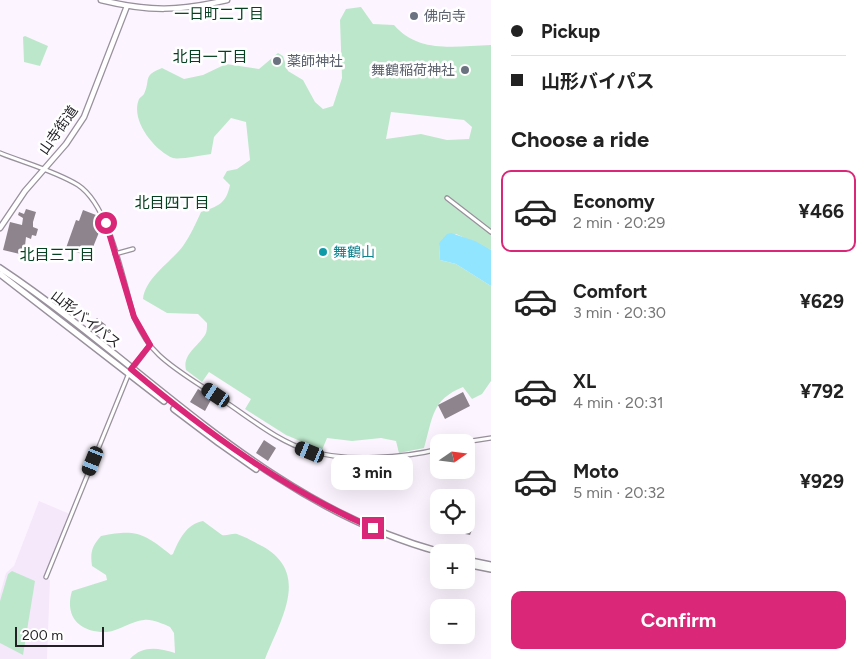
<!DOCTYPE html>
<html lang="en">
<head>
<meta charset="utf-8">
<style>
  :root { --surface:#fff; --page:#f6f6f6; --text:#222; --muted:#767676; --line:#e0e0e0; --accent:#db2777 }
  body { margin:0; font-family:Figtree,"Noto Sans JP",sans-serif; background:var(--page); color:var(--text); height:100vh; display:flex; flex-direction:column; font-size:19px; white-space:nowrap }
  * { box-sizing:border-box; margin:0 }
  p { font-size:16px; color:var(--muted) }
  .icon { flex:none; width:28px; height:28px; fill:none; stroke:currentColor; stroke-width:2; stroke-linecap:round; stroke-linejoin:round }
  .map { position:relative; flex:1; overflow:hidden }
  .details { display:flex; flex-direction:column; background:var(--surface); width:375px }
  .details>* { flex:none }
  .hud { display:grid; align-content:center; height:110px; padding:0 20px; background:var(--surface) }
  .needle { width:32px; rotate:76deg }
  .fabs { position:absolute; left:430px; top:434px; display:grid; gap:10px }
  .fabs a { display:grid; place-items:center; width:45px; height:45px; border-radius:10px; background:var(--surface); box-shadow:0 5px 20px #0002; font-size:25px }
  .scale { position:absolute; left:15px; bottom:12px; width:89px; box-sizing:border-box; padding-left:5px; border:2px solid #242126; border-top:0; font-size:14px; line-height:18px; white-space:nowrap; color:#242126; -webkit-text-stroke:4px #fff; paint-order:stroke }
  .end { position:absolute; width:22px; height:22px; margin:-11px; border:6px solid #db2777; background:#fff; box-shadow:0 0 0 2px #fff }
  .from { border-radius:50% }
  .bubble { position:absolute; height:35px; border-radius:10px; background:var(--surface); box-shadow:0 5px 20px #0002; font-size:16px; font-weight:700; line-height:35px; text-align:center }
  .car { position:absolute; width:15px; height:30px; margin:-15px -8px; border-radius:6px; box-shadow:0 0 4px 1px #0007; background:linear-gradient(#222 24%,#8ab4d8 0 40%,#222 0 76%,#8ab4d8 0 86%,#222 0) }
  .hud b { display:flex; align-items:center; gap:18px; height:48px; font-size:19px }
  .hud b+b { border-top:1px solid var(--line) }
  .hud i { width:12px; height:12px; background:var(--text) }
  ul { padding:0; list-style:none }
  li { display:flex; align-items:center; gap:15px; height:82px; margin:0 10px 8px; padding:0 10px; border:2px solid transparent; border-radius:10px }
  li div { flex:1 }
  li b { display:block; font-size:19px }
  li em { font-style:normal; font-weight:700 }
  li.active { border-color:var(--accent) }
  li>.icon { width:45px; height:45px; stroke-width:1.5 }
  h2 { padding:0 20px; font-size:22px; line-height:60px }
  .button { display:flex; gap:10px; margin-top:auto; padding:10px 20px }
  .button a { flex:1; height:58px; border-radius:10px; background:var(--accent); color:#fff; font-size:20px; font-weight:700; line-height:58px; text-align:center }
  main { display:flex; flex:1; min-height:0 }
  .map>svg:first-child { display:block }
</style>
</head>
<body>
<main>
<div class="map">
<svg width="491" height="659" viewBox="0 0 491 659">
  <rect width="100%" height="100%" fill="#fcf5ff"/>
  <!-- built -->
  <path fill="#f5e8fb" d="M39,501L70,514L45,578L50,580L47,659H0V594L6,573L14,566Z"/>
  <!-- green -->
  <path fill="#bde7cb" fill-rule="evenodd" d="M361,7L373,24L394,25C419,54 456,46 491,45V250L456,234L439,243L440,260L456,264L491,286V381L482,394L472,399L463,387C431,400 433,418 424,448L399,453L396,441L381,438L352,441L327,438L322,450L286,435L245,409L251,399L209,372L202,382L186,370C182,355 198,346 205,335C207,332 207,327 207,323L198,314L167,313L143,299C145,278 171,262 183,246C190,236 196,223 201,212C218,206 226,204 230,185L223,178L227,171L237,169L250,160L246,122L231,118L214,137L211,154C203,155 179,160 173,158C154,150 130,120 139,99C140,97 143,96 144,94C151,79 142,76 162,68L184,79L203,75L226,64L259,69L278,53L283,56L288,71L303,80L315,102L323,109L333,106L342,78L340,20L346,9ZM391,112L464,120L472,127L469,139L447,140L421,134L386,139Z
    M25,36L48,46L40,66L24,62L23,37Z
    M203,521L222,535C227,536 232,533 237,534C246,537 254,542 262,546C311,573 281,619 265,659H130C143,645 158,648 175,653L174,633L170,627C163,624 152,619 144,620C131,621 119,631 107,632C80,633 64,617 72,591L107,580L106,575L92,566C90,552 92,546 101,536C137,529 143,533 171,555L173,554C179,540 186,524 203,521Z
    M12,571L35,581L23,655L0,643V601L8,574Z"/>
  <!-- water -->
  <path fill="#91e5fe" d="M451,233L475,241L491,250V286L456,264L440,260L439,243L447,234Z"/>
  <!-- building -->
  <path fill="#8e848e" d="M26,209L36,212L33,222V227L38,229L36,236L32,235L31,239L26,237L24,255L3,250L10,222L22,225L23,218L18,215L19,212L24,214Z
    M83,210L96,215L102,225L89,257L66,248L76,220L79,221Z
    M97,318L106,325L98,335L89,328Z
    M198,389L212,398L205,411L190,402Z
    M463,392L470,406L445,419L438,405Z
    M264,440L276,448L268,461L256,453Z
    M466,522L474,525L470,535L455,532L457,525H466Z"/>
  <g fill="none" stroke-linecap="round" stroke-linejoin="round">
    <!-- minor casing -->
    <g stroke="#98909c" stroke-width="5.5">
      <path id="minor" d="M0,153C25,163 55,171 78,185C110,206 123,281 134,317C140,331 148,345 159,355C177,372 201,385 221,399C249,417 278,442 310,451C344,462 405,458 439,449
        M447,198L491,232
        M115,254L133,249
        M465,442L491,438
        M46,577L129,373L150,345"/>
    </g>
    <!-- major casing -->
    <g stroke="#98909c" stroke-width="7">
      <path id="major" d="M101,0C149,12 180,11 227,0
        M0,228L25,191L66,144L84,117L127,6"/>
    </g>
    <!-- highway casing -->
    <g stroke="#98909c" stroke-width="8">
      <path id="highway" d="M0,268C147,366 263,504 440,552
        M0,274L164,401
        M174,409L219,443L256,469
        M466,560L491,565
        M466,564L491,569"/>
    </g>
    <!-- minor -->
    <use href="#minor" stroke="#fff" stroke-width="3"/>
    <!-- major -->
    <use href="#major" stroke="#fff" stroke-width="4.5"/>
    <!-- highway -->
    <use href="#highway" stroke="#fff" stroke-width="5"/>
  </g>
  <g fill="none" stroke-linecap="round" stroke-linejoin="round">
    <!-- route -->
    <path stroke="#db2777" stroke-width="6" d="M106,223L134,317L150,345L131,369C205,431 283,489 373,528"/>
  </g>
  <!-- markers -->
  <g fill="#6b7280" stroke="#fff" stroke-width="2">
    <circle cx="414" cy="16" r="5"/>
    <circle cx="277" cy="61" r="5"/>
    <circle cx="465" cy="70" r="5"/>
  </g>
  <circle fill="#0f9aa8" stroke="#fff" stroke-width="2" cx="323" cy="252" r="5"/>
  <g text-anchor="middle" stroke-width="5" stroke-linejoin="round" paint-order="stroke">
    <!-- worship labels -->
    <g font-size="14" fill="#5b616d" stroke="#fff" text-anchor="start">
      <text x="424" y="21">佛向寺</text>
      <text x="287" y="66">薬師神社</text>
      <text x="455" y="75" text-anchor="end">舞鶴稲荷神社</text>
    </g>
    <!-- street labels -->
    <g font-size="14" fill="#242126" stroke="#fff">
      <text transform="translate(58 130) rotate(-55)" y="5">山寺街道</text>
      <text transform="translate(86 319) rotate(38)" y="5">山形バイパス</text>
    </g>
    <!-- culture labels -->
    <g font-size="14" fill="#0d838f" stroke="#fff" text-anchor="start">
      <text x="333" y="257">舞鶴山</text>
    </g>
    <!-- neighbourhood labels -->
    <g font-size="15" fill="#054020" stroke="#fff">
      <text x="219" y="19">一日町二丁目</text>
      <text x="210" y="62">北目一丁目</text>
      <text x="172" y="208">北目四丁目</text>
      <text x="57" y="260">北目三丁目</text>
    </g>
  </g>
</svg>
<div class="fabs">
<a><svg class="needle" viewBox="-14 -14 28 28"><path d="M0-13l5 13h-10z" fill="#e53935"/><path d="M0 13l5-13h-10z" fill="#767676"/></svg></a>
<a><svg class="icon" aria-label="locate" viewBox="0 0 24 24"><circle cx="12" cy="12" r="6"/><path d="M12 2v4M12 18v4M2 12h4M18 12h4"/></svg></a>
<a>+</a>
<a>−</a>
</div>
<div class="scale">200 m</div>
<i class="end from" style="left:106px;top:223px"></i>
<i class="end" style="left:373px;top:528px"></i>
<div class="bubble" style="left:331px;top:455px;width:82px">3 min</div>
<i class="car" style="left:216px;top:395px;rotate:304deg"></i>
<i class="car" style="left:310px;top:452px;rotate:292deg"></i>
<i class="car" style="left:93px;top:461px;rotate:202deg"></i>
</div>
<section class="details">
<div class="hud">
<b><i class="from"></i>Pickup</b>
<b><i></i>山形バイパス</b>
</div>
<h2>Choose a ride</h2>
<ul>
<li class="active"><svg class="icon" aria-label="car" viewBox="0 0 24 24"><path d="M5 17H2v-5l4-1 3-4h7l3 4 3 1v5h-3M9 17h6M6 11h13"/><circle cx="7" cy="17" r="2"/><circle cx="17" cy="17" r="2"/></svg><div><b>Economy</b><p>2 min · 20:29</p></div><em>¥466</em></li>
<li><svg class="icon" aria-label="car" viewBox="0 0 24 24"><path d="M5 17H2v-5l4-1 3-4h7l3 4 3 1v5h-3M9 17h6M6 11h13"/><circle cx="7" cy="17" r="2"/><circle cx="17" cy="17" r="2"/></svg><div><b>Comfort</b><p>3 min · 20:30</p></div><em>¥629</em></li>
<li><svg class="icon" aria-label="car" viewBox="0 0 24 24"><path d="M5 17H2v-5l4-1 3-4h7l3 4 3 1v5h-3M9 17h6M6 11h13"/><circle cx="7" cy="17" r="2"/><circle cx="17" cy="17" r="2"/></svg><div><b>XL</b><p>4 min · 20:31</p></div><em>¥792</em></li>
<li><svg class="icon" aria-label="car" viewBox="0 0 24 24"><path d="M5 17H2v-5l4-1 3-4h7l3 4 3 1v5h-3M9 17h6M6 11h13"/><circle cx="7" cy="17" r="2"/><circle cx="17" cy="17" r="2"/></svg><div><b>Moto</b><p>5 min · 20:32</p></div><em>¥929</em></li>
</ul>
<div class="button"><a>Confirm</a></div>
</section>
</main>
</body>
</html>
